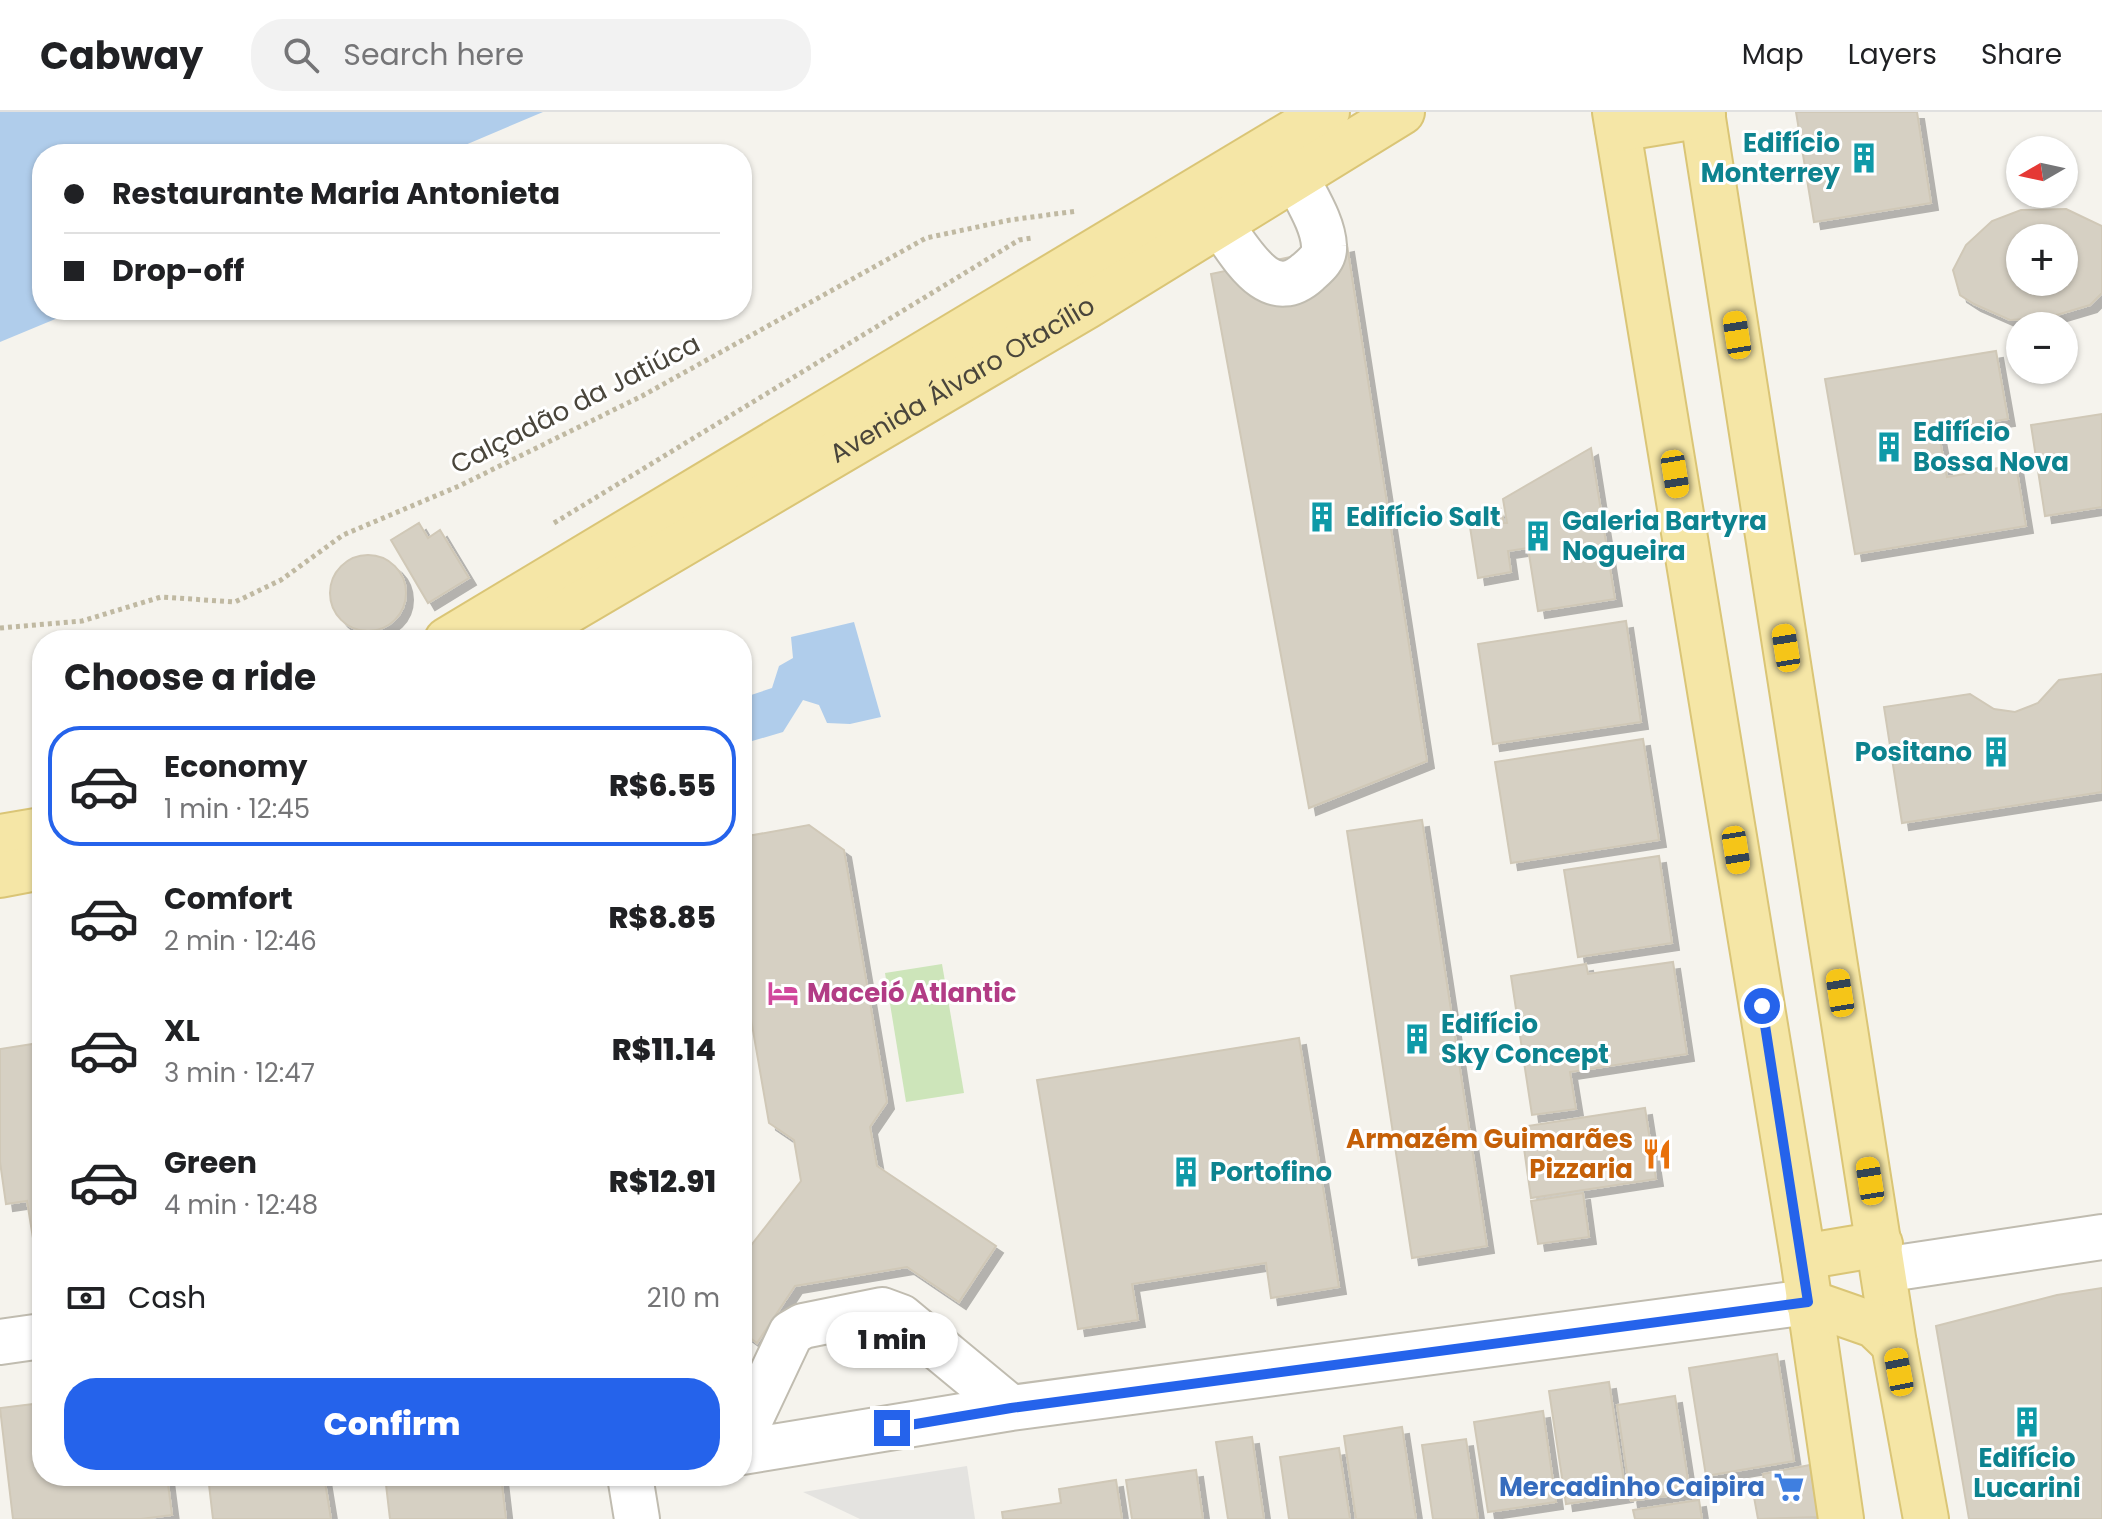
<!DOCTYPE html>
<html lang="en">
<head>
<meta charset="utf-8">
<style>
  :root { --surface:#fff; --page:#f2f2f2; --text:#202124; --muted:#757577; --line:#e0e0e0; --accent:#2563eb }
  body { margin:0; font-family:Poppins,sans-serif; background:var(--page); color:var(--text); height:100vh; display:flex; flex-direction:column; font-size:30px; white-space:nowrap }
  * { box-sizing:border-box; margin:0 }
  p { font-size:26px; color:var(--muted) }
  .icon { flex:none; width:44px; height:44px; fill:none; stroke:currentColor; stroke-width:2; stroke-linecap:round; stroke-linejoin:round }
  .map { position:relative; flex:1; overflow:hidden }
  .side { position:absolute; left:32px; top:518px; width:720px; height:856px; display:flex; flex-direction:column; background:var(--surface); border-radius:32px; box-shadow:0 2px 6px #0004 }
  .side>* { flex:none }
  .top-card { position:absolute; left:32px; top:32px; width:720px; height:176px; border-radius:32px; box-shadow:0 2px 6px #0004; display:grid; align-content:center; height:176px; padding:0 32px; background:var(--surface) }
  .needle { width:52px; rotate:261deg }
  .tools { position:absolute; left:2006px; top:24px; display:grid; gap:16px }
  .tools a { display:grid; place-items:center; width:72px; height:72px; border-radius:50%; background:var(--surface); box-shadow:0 2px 6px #0004; font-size:40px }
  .end { position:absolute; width:36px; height:36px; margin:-18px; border:10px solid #2563eb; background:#fff; box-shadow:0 0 0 4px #fff }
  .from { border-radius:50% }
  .bubble { position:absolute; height:56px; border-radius:28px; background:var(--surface); box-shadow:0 2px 6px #0004; font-size:26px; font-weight:800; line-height:56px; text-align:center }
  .car { position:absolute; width:24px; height:48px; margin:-24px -12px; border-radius:10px; box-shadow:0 0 6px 2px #0007; background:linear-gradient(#f5c518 24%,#345 0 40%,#f5c518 0 76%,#345 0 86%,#f5c518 0) }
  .top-card b { display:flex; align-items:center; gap:28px; height:76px; font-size:30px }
  .top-card b+b { border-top:2px solid var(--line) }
  .top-card i { width:20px; height:20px; background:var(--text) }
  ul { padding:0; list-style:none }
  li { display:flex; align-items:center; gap:24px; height:120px; margin:0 16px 12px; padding:0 16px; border:4px solid transparent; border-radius:32px }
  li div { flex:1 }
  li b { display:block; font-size:30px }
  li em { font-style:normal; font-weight:800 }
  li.selected { border-color:var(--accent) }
  li>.icon { width:72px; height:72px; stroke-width:1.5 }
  h2 { padding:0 32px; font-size:36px; line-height:96px }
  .pay { display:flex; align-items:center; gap:20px; height:88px; padding:0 32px; font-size:30px }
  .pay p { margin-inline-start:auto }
  .primary-button { display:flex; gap:16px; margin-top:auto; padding:16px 32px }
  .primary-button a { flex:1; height:92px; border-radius:32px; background:var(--accent); color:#fff; font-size:32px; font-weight:800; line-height:92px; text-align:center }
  header { display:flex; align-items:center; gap:48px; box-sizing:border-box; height:112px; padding:0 40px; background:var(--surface); border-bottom:2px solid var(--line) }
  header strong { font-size:38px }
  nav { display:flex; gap:44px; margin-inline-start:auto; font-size:28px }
  .search { width:560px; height:72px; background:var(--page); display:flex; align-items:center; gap:20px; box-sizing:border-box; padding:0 28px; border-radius:32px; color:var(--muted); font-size:30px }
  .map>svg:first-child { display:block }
</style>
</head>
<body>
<header>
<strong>Cabway</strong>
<div class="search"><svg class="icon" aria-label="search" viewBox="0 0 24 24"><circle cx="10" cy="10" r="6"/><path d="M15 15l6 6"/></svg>Search here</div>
<nav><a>Map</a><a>Layers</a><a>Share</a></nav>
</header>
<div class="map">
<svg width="2102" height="1407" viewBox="0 0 2102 1407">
  <defs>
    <filter id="shadow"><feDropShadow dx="7" dy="7" stdDeviation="0" flood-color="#0004"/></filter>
  </defs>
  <rect width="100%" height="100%" fill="#f5f3ed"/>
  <!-- green -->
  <path fill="#cde5ba" d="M942,852L964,981L906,990L885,861Z"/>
  <!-- parking -->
  <path fill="#e4e3e0" d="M967,1354L975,1407H860L803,1380Z"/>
  <!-- water -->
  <path fill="#b0cdeb" d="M0,0H543L444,42H42V198H77L0,230Z
    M854,510L881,605L850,612L827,611L819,593L803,588L783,620L742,632V586L772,576L779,554L793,546L791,525Z"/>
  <!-- building -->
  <path fill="#d6d0c3" stroke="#d0c8b7" stroke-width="2" fill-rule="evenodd" filter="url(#shadow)" d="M1796,0H1917L1931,91L1814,110Z
    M2066,97L2102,114V181L2090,193L2050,205L2010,208L1974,192L1960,183L1953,158L1966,133L1992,109L2021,98ZM2020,126H2064V170H2020Z
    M1347,133L1427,649L1309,696L1211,162Z
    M1996,239L2008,307L1938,318L1947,365L2016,353L2026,414L1855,442L1825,267Z
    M2102,302V395L2045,404L2031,313Z
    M1591,336L1615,487L1538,499L1528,436L1508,439L1511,460L1478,466L1468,402L1501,397L1504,411H1507L1503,387Z
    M419,411L428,426L440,418L469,466L428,491L391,428Z
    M330 481a38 38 0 1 1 76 0a38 38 0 1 1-76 0Z
    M1626,509L1641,610L1493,632L1478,532Z
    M2102,562V680L1902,711L1884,595L1970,582L1994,597L2015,600L2038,591L2059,568Z
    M1643,627L1659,728L1511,751L1495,650Z
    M1422,708L1487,1134L1412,1146L1347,719Z
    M809,713L844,738L887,990L870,1015L877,1054L996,1134L959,1190L907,1155L795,1174L757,1231L742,1220V1145L801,1069L794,1028L769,1011L742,855V733L748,724Z
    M1659,744L1672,831L1578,845L1564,758Z
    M1673,850L1687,942L1570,960L1576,997L1532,1003L1511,864L1586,852L1588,862Z
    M1299,926L1339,1175L1271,1186L1266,1151L1132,1172L1138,1208L1078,1217L1037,968Z
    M39,931L42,951V1151H37L27,1089L6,1092L0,1050V937Z
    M1645,996L1656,1067L1531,1086L1521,1015Z
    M1583,1081L1589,1125L1538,1132L1531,1089Z
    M2102,1176V1407H1969L1936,1214L2057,1183Z
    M1777,1242L1794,1349L1706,1364L1689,1256Z
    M1609,1270L1626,1383L1566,1392L1549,1279Z
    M1675,1284L1690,1381L1631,1389L1617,1293Z
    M42,1291V1364H167L172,1403L141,1407H13L0,1296Z
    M1543,1299L1556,1390L1488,1400L1474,1310Z
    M1402,1315L1416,1407H1356L1344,1324Z
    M1252,1325L1264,1407H1228L1216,1330Z
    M1466,1327L1478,1407H1433L1422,1333Z
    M1339,1336L1350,1407H1289L1280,1345Z
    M1810,1353L1818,1405L1758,1407L1754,1385L1766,1383L1763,1362Z
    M1196,1358L1203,1407H1132L1126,1368Z
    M208,1364H324L331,1407H213Z
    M385,1364H501L506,1407H390Z
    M1116,1368L1122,1407H1003L1002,1400L1061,1391L1059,1377Z
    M1699,1388L1702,1407H1635L1633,1398Z"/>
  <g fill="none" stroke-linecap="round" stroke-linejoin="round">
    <!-- minor casing -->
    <g stroke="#c0bcb0" stroke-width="48">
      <path id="minor" d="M1220,112C1241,140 1269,196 1308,160C1316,153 1325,146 1324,134C1323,111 1306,86 1296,65
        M1883,1158L2102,1125
        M0,1230L42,1224
        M742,1325L791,1221L803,1214L882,1198L901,1205L1011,1296
        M742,1340L1011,1296L1808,1190
        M630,1364L637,1407"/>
    </g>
    <!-- major casing -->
    <g stroke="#dac576" stroke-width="48">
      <g id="major">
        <path d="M1615,0L1803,1145L1841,1407"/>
        <path d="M1702,0L1894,1232L1926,1407"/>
        <path d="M1618,17L1703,3"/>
        <path d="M447,528L1327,0"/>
        <path id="s1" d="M519,528L1087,194L1402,0"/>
        <path d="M0,725L42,718"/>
        <path d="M0,763L42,755"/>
        <path d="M1803,1145L1880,1132"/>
        <path d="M1808,1190L1874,1213L1894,1232"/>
      </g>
    </g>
    <!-- path -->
    <path stroke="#c0b9a2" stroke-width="5" stroke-dasharray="4 4" stroke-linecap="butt" d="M554,411L1019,128L1032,126
      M0,516L82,509L161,485L235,490L281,468L343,423L459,374L642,284L926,126L1010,108L1077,99"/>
    <!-- minor -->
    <use href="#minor" stroke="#fff" stroke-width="44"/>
    <!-- major -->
    <use href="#major" stroke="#f5e6a6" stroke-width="44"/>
  </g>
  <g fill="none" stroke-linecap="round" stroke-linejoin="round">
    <!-- route -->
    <path stroke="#2563eb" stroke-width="10" d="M892,1316L1011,1296L1808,1190L1762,894"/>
  </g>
  <!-- icons -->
  <defs>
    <g id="building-bare" transform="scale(2.4)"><path d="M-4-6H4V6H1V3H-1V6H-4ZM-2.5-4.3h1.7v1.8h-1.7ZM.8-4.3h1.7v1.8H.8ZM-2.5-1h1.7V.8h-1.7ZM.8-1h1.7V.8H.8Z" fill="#0f9aa8" stroke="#fff" stroke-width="2.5" paint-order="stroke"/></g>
    <g id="hotel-bare" transform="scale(2.4)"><path d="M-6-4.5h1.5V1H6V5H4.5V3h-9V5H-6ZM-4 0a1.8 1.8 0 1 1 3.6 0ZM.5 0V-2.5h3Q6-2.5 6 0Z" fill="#d1479c" stroke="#fff" stroke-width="2.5" paint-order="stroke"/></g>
    <g id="restaurant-bare" transform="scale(2.4)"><path d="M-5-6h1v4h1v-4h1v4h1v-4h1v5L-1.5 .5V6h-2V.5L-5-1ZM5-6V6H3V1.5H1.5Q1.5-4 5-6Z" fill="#e8710a" stroke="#fff" stroke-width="2.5" paint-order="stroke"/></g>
    <g id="supermarket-bare" transform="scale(2.4)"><path d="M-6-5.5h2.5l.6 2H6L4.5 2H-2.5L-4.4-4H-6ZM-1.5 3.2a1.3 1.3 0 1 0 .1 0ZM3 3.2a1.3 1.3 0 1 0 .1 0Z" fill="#3f7fe0" stroke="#fff" stroke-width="2.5" paint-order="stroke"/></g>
  </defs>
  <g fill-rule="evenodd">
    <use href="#building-bare" x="1864" y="46"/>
    <use href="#building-bare" x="1889" y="335"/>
    <use href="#building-bare" x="1322" y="405"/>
    <use href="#building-bare" x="1538" y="424"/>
    <use href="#building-bare" x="1996" y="640"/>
    <use href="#hotel-bare" x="783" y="881"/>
    <use href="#building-bare" x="1417" y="927"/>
    <use href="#restaurant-bare" x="1657" y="1042"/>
    <use href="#building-bare" x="1186" y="1060"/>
    <use href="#building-bare" x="2027" y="1310"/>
    <use href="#supermarket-bare" x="1789" y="1375"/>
  </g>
  <g text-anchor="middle" stroke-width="6" stroke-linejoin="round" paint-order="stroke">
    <!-- culture labels -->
    <g font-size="26" font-weight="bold" fill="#0d838f" stroke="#fff" text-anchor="start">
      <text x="1840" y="40" text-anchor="end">Edifício<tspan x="1840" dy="30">Monterrey</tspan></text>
      <text x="1913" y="329">Edifício<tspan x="1913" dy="30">Bossa Nova</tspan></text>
      <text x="1346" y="414">Edifício Salt</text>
      <text x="1562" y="418">Galeria Bartyra<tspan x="1562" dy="30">Nogueira</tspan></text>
      <text x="1972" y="649" text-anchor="end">Positano</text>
      <text x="1441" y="921">Edifício<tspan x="1441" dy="30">Sky Concept</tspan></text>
      <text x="1210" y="1069">Portofino</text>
      <text x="2027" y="1355" text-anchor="middle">Edifício<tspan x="2027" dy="30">Lucarini</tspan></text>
    </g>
    <!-- street labels -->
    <g font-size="26" fill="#49453b" stroke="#fff">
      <text dy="9" stroke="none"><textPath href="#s1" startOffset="514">Avenida Álvaro Otacílio</textPath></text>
      <text transform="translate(575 292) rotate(-27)" y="9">Calçadão da Jatiúca</text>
    </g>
    <!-- hotel labels -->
    <g font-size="26" font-weight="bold" fill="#b23c85" stroke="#fff" text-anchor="start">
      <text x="807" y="890">Maceió Atlantic</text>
    </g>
    <!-- food labels -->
    <g font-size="26" font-weight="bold" fill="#c56008" stroke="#fff" text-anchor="end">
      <text x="1633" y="1036">Armazém Guimarães<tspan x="1633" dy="30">Pizzaria</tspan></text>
    </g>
    <!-- shop labels -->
    <g font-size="26" font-weight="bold" fill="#366cbe" stroke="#fff" text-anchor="end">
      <text x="1765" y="1384">Mercadinho Caipira</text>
    </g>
  </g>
</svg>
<div class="tools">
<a><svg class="needle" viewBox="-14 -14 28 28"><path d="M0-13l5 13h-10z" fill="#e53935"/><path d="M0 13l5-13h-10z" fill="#757577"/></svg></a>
<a>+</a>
<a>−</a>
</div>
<i class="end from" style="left:1762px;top:894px"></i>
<i class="end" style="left:892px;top:1316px"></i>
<div class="bubble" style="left:826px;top:1200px;width:132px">1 min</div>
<i class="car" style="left:1737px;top:223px;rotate:351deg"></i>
<i class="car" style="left:1675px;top:362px;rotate:171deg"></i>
<i class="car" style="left:1786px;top:536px;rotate:351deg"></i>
<i class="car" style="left:1736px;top:738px;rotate:171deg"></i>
<i class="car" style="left:1840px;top:881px;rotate:351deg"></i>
<i class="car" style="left:1870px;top:1069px;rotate:351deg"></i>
<i class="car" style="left:1899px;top:1260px;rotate:349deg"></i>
<div class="top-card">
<b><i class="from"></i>Restaurante Maria Antonieta</b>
<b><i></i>Drop-off</b>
</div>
<section class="side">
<h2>Choose a ride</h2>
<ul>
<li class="selected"><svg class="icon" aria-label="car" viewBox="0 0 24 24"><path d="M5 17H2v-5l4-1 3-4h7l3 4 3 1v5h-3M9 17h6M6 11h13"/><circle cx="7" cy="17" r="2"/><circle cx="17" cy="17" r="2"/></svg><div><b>Economy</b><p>1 min · 12:45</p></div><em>R$6.55</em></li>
<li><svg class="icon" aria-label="car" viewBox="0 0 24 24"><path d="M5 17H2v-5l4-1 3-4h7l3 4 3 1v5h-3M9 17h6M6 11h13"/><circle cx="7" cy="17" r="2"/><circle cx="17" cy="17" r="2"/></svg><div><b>Comfort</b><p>2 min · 12:46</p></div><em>R$8.85</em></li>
<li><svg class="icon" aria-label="car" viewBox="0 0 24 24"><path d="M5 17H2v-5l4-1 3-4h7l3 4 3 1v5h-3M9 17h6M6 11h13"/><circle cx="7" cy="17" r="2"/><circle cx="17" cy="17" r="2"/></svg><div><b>XL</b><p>3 min · 12:47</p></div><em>R$11.14</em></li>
<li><svg class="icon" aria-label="car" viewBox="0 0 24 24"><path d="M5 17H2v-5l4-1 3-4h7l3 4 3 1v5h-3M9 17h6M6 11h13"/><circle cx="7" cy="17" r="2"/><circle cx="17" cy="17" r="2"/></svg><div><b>Green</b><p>4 min · 12:48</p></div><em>R$12.91</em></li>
</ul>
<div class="pay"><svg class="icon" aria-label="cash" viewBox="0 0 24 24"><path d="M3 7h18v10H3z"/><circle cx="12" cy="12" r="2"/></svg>Cash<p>210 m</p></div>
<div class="primary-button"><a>Confirm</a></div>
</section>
</div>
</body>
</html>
